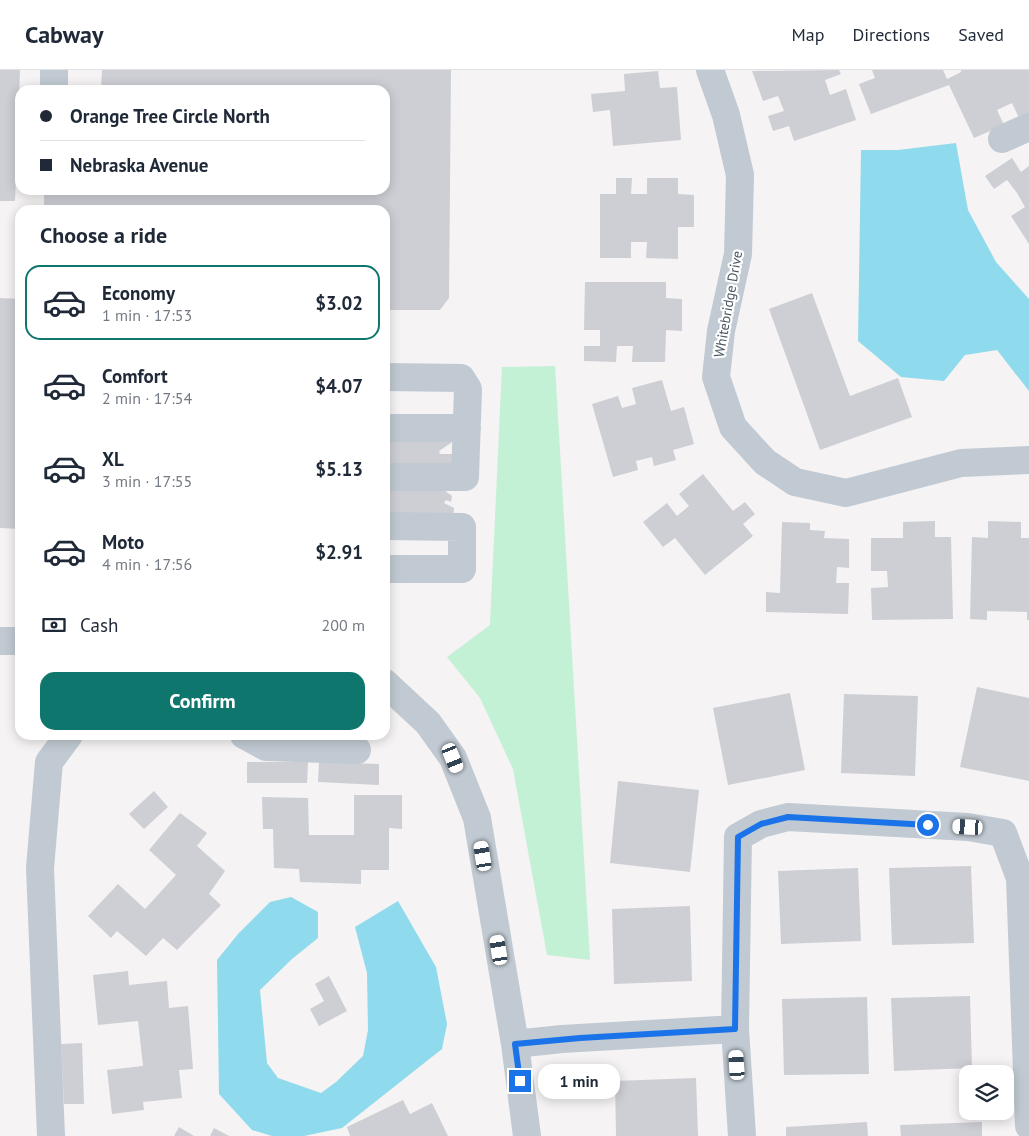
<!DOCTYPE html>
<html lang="en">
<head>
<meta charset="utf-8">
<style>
  :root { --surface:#fff; --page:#f2f2f3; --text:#1f2937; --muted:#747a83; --line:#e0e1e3; --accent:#0f766e }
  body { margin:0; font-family:"PT Sans",sans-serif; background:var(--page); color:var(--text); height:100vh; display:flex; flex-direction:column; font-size:19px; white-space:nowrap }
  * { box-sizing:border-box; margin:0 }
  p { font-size:16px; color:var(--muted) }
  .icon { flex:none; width:28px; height:28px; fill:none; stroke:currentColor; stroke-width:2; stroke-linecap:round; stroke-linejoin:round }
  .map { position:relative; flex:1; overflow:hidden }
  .drawer { position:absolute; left:15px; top:135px; width:375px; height:535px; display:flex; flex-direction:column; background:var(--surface); border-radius:15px; box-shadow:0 2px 12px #0003 }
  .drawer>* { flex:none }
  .banner { position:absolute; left:15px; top:15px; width:375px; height:110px; border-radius:15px; box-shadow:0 2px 12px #0003; display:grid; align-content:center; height:110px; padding:0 25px; background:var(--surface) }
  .buttons { position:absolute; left:959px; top:995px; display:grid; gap:10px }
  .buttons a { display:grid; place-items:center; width:55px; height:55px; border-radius:10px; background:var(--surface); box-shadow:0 2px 12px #0003; font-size:25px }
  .end { position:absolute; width:22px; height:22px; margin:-11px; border:6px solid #1a73e8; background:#fff; box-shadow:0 0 0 2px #fff }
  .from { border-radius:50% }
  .bubble { position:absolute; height:35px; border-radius:15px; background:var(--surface); box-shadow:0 2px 12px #0003; font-size:16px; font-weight:800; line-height:35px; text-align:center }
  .car { position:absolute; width:15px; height:30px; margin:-15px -8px; border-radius:6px; box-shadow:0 0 4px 1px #0007; background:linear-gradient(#fff 24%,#345 0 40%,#fff 0 76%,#345 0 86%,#fff 0) }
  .banner b { display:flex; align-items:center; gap:18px; height:48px; font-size:19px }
  .banner b+b { border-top:1px solid var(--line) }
  .banner i { width:12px; height:12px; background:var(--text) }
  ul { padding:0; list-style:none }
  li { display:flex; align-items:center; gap:15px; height:75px; margin:0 10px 8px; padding:0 15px; border:2px solid transparent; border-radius:15px }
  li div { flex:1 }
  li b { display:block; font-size:19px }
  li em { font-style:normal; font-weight:800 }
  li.on { border-color:var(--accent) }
  li>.icon { width:45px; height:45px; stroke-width:1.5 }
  h2 { padding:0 25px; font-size:22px; line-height:60px }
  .pay { display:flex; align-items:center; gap:12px; height:55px; padding:0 25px; font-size:19px }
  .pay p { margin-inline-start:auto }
  .cta { display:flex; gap:10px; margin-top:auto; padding:10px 25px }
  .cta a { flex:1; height:58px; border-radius:15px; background:var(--accent); color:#fff; font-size:20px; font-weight:800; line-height:58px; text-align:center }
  header { display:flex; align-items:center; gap:30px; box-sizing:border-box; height:70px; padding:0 25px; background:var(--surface); border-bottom:1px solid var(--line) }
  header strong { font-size:24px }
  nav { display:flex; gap:28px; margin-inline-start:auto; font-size:18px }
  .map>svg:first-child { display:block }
</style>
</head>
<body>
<header>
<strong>Cabway</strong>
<nav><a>Map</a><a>Directions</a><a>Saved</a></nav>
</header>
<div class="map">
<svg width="1029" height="1066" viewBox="0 0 1029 1066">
  <rect width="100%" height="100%" fill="#f5f3f3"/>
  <!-- green -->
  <path fill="#c3f1d5" d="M555,296L590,890L547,885L513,699L480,628L447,587L490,555L502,297Z"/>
  <!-- water -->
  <path fill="#90daee" d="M956,73L968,140L996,192L1029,229V321L997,280L965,285L944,311L901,307L858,271L861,80H898Z
    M291,827L318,842V868L292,889L260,920L267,993L278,1008L321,1023L336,1012L363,986L368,960L367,903L355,857L398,831L436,897L447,954L442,979L342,1058L304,1066H272L252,1060L219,1024L217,890L238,864L270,832Z"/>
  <!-- building -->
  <path fill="#cdcfd5" d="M0,0H20L15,131H0Z
    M102,0H451L449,228L440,240H385V140H44V120H385V20H101Z
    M839,0L841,4L825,10L830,25L846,19L856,50L794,71L789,56L773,61L768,46L784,41L778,26L763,31L752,1Z
    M872,0H943L947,9L961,2V0H1029V43L1019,48L1012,33L997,40L1004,55L974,68L949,15L871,44L859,14L875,8Z
    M658,1L660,18L677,17L681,70L613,76L610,40L593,42L591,24L625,21L624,4Z
    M1012,88L1021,102L1029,96V174L1011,146L1025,137L1017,123L1007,110L994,119L985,106Z
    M616,108H632L631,124H647V108H678V124L694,125V157H678V189L646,188L647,172H631V188H600V124H616Z
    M585,212H666V228L682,229V261L666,260L665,292H632L633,276H617L616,292L584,291V276H600V260H584Z
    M812,223L850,326L898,308L912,347L820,380L769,239Z
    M0,228L20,229V459L0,458Z
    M662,310L671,341L684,337L694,374L673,380L676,390L654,396L652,387L636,391L638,400L613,407L592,334L618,326L622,338L636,334L632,318Z
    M385,366H451V373L439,381L440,384H456V392L446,400H385Z
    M703,404L733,441L745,432L755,444L743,454L753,466L705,505L675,468L663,477L643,452L667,433L677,446L689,436L679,424Z
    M385,414H436L452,426L451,432L446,430L444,433L454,438L453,451L385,450Z
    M935,451V467H951L953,549L872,550L871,518L888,517L887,501H871V468H903V452Z
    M988,451L1021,452V468H1029V550H1027V542L987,541V550L970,549L972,467L988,468Z
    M782,452L810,453V460L825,461L824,468L849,469V498L837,497L836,513H849L848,544L766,542V522L780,523Z
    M977,617L1029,628V711L960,697Z
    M790,623L805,700L728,715L713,638Z
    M844,624L918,626L915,706L841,703Z
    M247,692H308L307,713H247Z
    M319,692L379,694V715L318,712Z
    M618,711L699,720L690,802L610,793Z
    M154,721L168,737L144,759L129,744Z
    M354,725H402V759L389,758V800H361V814L300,812L299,799L274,798L273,759H263L262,727L308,728L309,765H354Z
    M180,743L207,763L197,776L225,801L209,824L221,835L177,880L163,868L146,886L117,861L111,868L88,846L118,814L145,839L176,805L149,780Z
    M971,796L974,873L892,875L889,798Z
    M858,798L861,871L781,874L778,801Z
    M690,836L692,911L614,914L612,839Z
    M128,901L129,915L167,911L169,938L188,936L193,999L179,1000L182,1028L143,1032L144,1040L112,1044L107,1000L143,996L138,951L98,955L93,905Z
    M329,906L347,941L319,956L310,939L324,931L315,914Z
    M970,926L972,998L894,1001L891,928Z
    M867,927L869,1004L784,1005L782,929Z
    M82,973L84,1034H64L61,974Z
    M696,1008L698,1066H616L615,1011Z
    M403,1030L410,1044L432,1033L448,1066H350L347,1057Z
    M867,1052L868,1066H786V1057Z
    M982,1052V1066H901L900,1055Z
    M179,1057L194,1066H174Z
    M214,1058L229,1066H210Z"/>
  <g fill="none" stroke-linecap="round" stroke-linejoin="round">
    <!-- minor -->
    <path stroke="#c1cad2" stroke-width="28" d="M710,0L726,45L740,105L738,184L721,261L716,307L733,357L765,392L795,412L846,423L961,393L1029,390
      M54,20V0
      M1002,69L1029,57
      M385,307L461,308L468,319L465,407H385
      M385,358H467
      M385,456L462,457V499H385
      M0,571H20
      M385,613L428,653L453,688L477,748L515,974L527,1066
      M244,665L266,677L357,680
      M515,974L562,969L735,959
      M51,1066L40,798L49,692L69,665
      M742,1066L735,959L738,767L761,754L788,747L968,757L1003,763L1020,808L1029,1056"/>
  </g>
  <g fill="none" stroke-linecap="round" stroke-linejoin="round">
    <!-- route -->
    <path stroke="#1a73e8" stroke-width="6" d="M520,1011L515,974L580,968L735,959L738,767L761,754L788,747L928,755"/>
  </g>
  <g text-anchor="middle" stroke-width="4.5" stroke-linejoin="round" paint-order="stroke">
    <!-- street labels -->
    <g font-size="14" fill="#4a5661" stroke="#fff">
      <text transform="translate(728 234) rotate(-80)" y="5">Whitebridge Drive</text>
    </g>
  </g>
</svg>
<div class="buttons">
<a><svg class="icon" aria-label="layers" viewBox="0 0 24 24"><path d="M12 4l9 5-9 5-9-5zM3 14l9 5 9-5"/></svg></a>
</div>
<i class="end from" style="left:928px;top:755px"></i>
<i class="end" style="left:520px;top:1011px"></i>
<div class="bubble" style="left:538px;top:994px;width:82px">1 min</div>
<i class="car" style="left:453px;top:688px;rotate:158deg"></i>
<i class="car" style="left:968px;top:757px;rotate:273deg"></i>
<i class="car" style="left:483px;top:786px;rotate:351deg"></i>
<i class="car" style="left:499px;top:880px;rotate:351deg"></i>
<i class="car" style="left:737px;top:995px;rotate:356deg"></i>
<div class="banner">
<b><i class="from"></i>Orange Tree Circle North</b>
<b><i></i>Nebraska Avenue</b>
</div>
<section class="drawer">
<h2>Choose a ride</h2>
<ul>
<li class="on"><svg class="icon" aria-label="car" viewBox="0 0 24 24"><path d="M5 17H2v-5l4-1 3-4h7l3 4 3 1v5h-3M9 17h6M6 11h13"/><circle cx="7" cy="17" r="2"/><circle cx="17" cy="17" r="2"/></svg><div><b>Economy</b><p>1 min · 17:53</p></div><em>$3.02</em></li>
<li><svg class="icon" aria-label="car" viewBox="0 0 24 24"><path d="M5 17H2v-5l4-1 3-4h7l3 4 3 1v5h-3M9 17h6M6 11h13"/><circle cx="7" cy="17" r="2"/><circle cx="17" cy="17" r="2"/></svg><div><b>Comfort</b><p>2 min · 17:54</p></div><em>$4.07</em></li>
<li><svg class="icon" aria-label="car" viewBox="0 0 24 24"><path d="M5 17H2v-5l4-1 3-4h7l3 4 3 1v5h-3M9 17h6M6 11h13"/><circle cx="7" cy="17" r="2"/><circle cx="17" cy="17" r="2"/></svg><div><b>XL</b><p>3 min · 17:55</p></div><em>$5.13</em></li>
<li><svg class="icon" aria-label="car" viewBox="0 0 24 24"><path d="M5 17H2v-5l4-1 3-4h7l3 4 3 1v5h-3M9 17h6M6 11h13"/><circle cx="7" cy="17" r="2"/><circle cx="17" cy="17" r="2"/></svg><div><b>Moto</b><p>4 min · 17:56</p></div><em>$2.91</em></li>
</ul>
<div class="pay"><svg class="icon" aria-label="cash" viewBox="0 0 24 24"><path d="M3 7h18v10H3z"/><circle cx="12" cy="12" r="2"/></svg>Cash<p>200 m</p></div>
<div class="cta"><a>Confirm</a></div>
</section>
</div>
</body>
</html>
